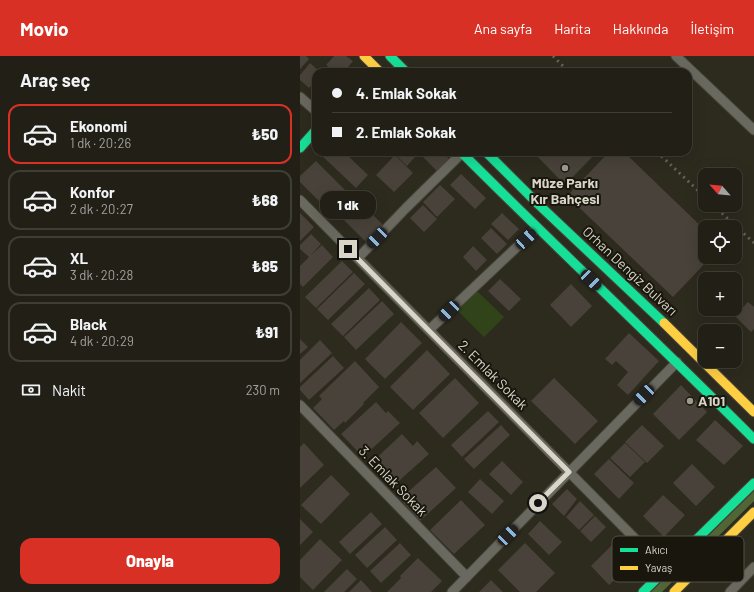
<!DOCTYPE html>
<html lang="tr">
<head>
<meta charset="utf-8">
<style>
  :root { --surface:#222016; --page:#2e2d23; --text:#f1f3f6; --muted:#a2a3a1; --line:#3f3e35; --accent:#d93025 }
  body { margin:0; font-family:Barlow,sans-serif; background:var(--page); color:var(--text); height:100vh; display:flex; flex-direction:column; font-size:15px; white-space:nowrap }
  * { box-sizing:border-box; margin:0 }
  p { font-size:13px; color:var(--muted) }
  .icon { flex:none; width:22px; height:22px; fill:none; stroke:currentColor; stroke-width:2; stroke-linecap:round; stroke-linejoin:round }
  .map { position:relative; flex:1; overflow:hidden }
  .sheet { display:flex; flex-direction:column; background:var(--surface); width:300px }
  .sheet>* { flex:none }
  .hud { position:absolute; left:12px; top:12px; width:380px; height:88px; border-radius:12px; box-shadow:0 4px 16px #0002,0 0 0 1px var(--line); display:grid; align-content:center; height:88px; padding:0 20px; background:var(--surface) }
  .needle { width:26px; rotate:297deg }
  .controls { position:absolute; left:398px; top:112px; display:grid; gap:8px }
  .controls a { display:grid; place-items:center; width:44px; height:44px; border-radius:8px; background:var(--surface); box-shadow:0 4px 16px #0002,0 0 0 1px var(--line); font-size:20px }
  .end { position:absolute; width:18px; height:18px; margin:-9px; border:5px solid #d9d6c9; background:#111; box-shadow:0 0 0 2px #111 }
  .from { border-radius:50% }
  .bubble { position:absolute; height:28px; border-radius:12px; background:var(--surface); box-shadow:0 4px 16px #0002,0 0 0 1px var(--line); font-size:13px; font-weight:800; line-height:28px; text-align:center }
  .car { position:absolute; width:12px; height:24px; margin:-12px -6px; border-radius:5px; box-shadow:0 0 3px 1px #0007; background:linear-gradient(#222 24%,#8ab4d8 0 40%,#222 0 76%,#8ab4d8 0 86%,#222 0) }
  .hud b { display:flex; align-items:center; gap:14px; height:38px; font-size:15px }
  .hud b+b { border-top:1px solid var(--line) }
  .hud i { width:10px; height:10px; background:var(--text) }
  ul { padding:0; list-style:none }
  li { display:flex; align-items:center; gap:12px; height:60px; margin:0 8px 6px; padding:0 12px; border:2px solid var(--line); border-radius:12px }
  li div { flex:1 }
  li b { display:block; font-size:15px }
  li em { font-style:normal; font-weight:800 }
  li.on { border-color:var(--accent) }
  li>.icon { width:36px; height:36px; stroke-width:1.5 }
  h2 { padding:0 20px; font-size:18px; line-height:48px }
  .pay { display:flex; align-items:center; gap:10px; height:44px; padding:0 20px; font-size:15px }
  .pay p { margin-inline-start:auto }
  .cta { display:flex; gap:8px; margin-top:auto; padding:8px 20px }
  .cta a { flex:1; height:46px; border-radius:12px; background:var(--accent); color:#fff; font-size:16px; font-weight:800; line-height:46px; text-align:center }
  header { display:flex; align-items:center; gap:24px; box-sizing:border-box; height:56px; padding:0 20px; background:var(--accent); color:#fff }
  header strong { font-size:19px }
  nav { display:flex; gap:22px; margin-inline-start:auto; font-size:14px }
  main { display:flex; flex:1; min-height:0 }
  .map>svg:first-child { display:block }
</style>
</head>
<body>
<header>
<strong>Movio</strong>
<nav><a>Ana sayfa</a><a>Harita</a><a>Hakkında</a><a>İletişim</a></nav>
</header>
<main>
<section class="sheet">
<h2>Araç seç</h2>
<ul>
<li class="on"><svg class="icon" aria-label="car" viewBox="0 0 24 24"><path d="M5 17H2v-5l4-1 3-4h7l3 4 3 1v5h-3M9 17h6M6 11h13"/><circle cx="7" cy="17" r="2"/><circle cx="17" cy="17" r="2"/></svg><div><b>Ekonomi</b><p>1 dk · 20:26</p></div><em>₺50</em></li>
<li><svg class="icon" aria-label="car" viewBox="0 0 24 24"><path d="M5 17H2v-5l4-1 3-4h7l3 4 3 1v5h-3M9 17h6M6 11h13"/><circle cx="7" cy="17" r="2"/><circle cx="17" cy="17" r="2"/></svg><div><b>Konfor</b><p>2 dk · 20:27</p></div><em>₺68</em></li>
<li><svg class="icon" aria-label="car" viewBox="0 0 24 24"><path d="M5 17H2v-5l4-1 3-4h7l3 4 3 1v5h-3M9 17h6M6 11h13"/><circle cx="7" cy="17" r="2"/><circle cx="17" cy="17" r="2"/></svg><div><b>XL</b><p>3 dk · 20:28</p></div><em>₺85</em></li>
<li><svg class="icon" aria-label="car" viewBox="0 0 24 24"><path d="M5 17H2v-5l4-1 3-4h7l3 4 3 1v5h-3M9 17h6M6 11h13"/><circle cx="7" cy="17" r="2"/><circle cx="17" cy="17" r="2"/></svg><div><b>Black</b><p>4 dk · 20:29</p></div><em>₺91</em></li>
</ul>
<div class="pay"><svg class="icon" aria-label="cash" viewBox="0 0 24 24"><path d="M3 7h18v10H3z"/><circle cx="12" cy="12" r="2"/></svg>Nakit<p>230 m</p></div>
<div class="cta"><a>Onayla</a></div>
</section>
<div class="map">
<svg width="454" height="536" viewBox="0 0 454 536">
  <rect width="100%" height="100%" fill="#2d2a1e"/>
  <!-- green -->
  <path fill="#314318" d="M176,234L204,261L184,281L157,254Z"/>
  <!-- forest -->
  <path fill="#516637" d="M454,435V445L362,536H351Z"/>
  <!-- building -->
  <path fill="#48423a" d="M0,0H6L9,3L0,13Z
    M34,0H46L53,5L44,16H35L26,9Z
    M10,7L20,16H16V24L9,32L0,24V19Z
    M19,96H44L68,119L56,132L19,97Z
    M99,96H109L115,101L107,110L96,99Z
    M118,96H142L149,103L137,115Z
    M233,96H297L265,129Z
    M309,96H324L405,174V201H411L373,241L267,140Z
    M95,99L113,117L94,136L76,119Z
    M16,105L52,141L34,160L0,126V120Z
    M161,118L186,142L175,153L150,129Z
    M140,129L155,143L137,161L123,146Z
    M61,147L83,169L66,186L44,164Z
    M123,149L137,163L124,176L110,162Z
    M0,157L14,171L0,185Z
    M202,157L219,173L208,184L191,168Z
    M191,172L207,188L197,198L181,182Z
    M11,178L21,188L11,199L22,189L33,201L3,231L0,228V210L9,201L0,193V189Z
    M173,190L187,204L176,215L163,201Z
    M42,205L53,216L16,252L5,241Z
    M54,217L65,228L28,264L17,253Z
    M200,223L221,243L209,255L188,235Z
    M271,228L292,250L271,271L250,249Z
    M69,232L80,244L43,280L31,268Z
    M82,245L94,258L56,294L44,281Z
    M448,246L454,251V273L451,276L435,260Z
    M101,266L122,287L85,323L65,303Z
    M329,277L359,305L328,339L317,329L328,316L316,305L312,309L305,303Z
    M0,283L8,291L0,298Z
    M20,284L32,297L0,327V304Z
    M127,294L150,318L113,354L90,331Z
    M33,300L44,312L9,344L0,334V331Z
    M55,305L79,331L63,347L64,348L45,367L44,365L34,374L13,352L22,343L19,340Z
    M155,322L179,347L143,382L119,357Z
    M254,322L298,365L275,388L231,345Z
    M381,329L407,356L379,384L353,358Z
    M76,346L86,357L88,355L100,367L63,401L41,378Z
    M188,355L199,366L162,401L151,389Z
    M415,364L443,390L424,409L396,384Z
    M201,369L210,379L174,413L164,403Z
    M342,369L364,390L347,407L325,386Z
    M102,378L113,390L117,385L129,398L91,432L70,408Z
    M4,387L24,409L0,432V391Z
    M325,387L345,406L330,421L310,402Z
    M309,403L334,427L319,443L294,418Z
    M202,405L223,426L211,439L189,418Z
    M392,408L415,431L396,450L373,427Z
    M136,411L156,432L120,465L100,443Z
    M31,419L50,438L21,468L1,449Z
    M180,423L204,445L192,458L168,436Z
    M267,433L277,443L264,460L252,448Z
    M363,439L385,459L364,481L343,460Z
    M161,444L185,469L154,498L130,474Z
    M280,445L294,459L279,474L266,461Z
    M71,456L82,468L50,498L39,486Z
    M295,460L306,471L291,486L280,475Z
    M0,463L13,476L0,489Z
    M240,465L262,486L249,499L228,478Z
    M85,471L97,484L67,512L55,499Z
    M20,483L42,504L13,534L0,521V504Z
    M317,484L336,504L309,529L291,510Z
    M100,487L111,499L81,527L70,515Z
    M225,487L255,517L236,536H220L198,514Z
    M118,502L142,525L131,536H87L101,522L100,520Z
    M47,513L57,523L44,536H24Z
    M61,524L72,536H49Z
    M191,524L203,536H179Z"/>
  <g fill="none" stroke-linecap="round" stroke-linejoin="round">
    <!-- street casing -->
    <g stroke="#48453b" stroke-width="11">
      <path id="street" d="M376,0L454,74
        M0,41L16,55
        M0,144L365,513
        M58,202L106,152L162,97
        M129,274L237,172
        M0,349L167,521
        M152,536L377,306
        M430,536L454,511"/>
    </g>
    <!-- fast casing -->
    <g stroke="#48453b" stroke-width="11">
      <path id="fast" d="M90,0L106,16
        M0,92L16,74
        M161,96C258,193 357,286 454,383
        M186,96L238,148L364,267
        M343,536L454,427"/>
    </g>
    <!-- slow casing -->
    <g stroke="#48453b" stroke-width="11">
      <path id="slow" d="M64,0L80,16
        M364,267L454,356
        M374,536L454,456"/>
    </g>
    <!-- street -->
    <use href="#street" stroke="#6a695f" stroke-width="9"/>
    <!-- fast -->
    <use href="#fast" stroke="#16e098" stroke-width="9"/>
    <!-- slow -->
    <use href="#slow" stroke="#ffcf43" stroke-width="9"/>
    <!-- rail -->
    <path stroke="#66645a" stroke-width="3" stroke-dasharray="2 4" stroke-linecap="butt" d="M253,0L269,16
      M357,96L405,141
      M413,149L454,187"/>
  </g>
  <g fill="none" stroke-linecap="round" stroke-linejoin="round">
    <!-- route -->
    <path stroke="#d9d6c9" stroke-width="5" d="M48,193L269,416L238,447"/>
  </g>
  <!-- markers -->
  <g fill="#9d9a8d" stroke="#18160d" stroke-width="1.5">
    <circle cx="265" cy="112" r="4"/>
    <circle cx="390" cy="345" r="4"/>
  </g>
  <g text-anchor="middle" stroke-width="4" stroke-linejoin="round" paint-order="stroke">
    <!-- poi labels -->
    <g font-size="14" font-weight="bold" fill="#d9d6c9" stroke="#18160d">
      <text x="265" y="132">Müze Parkı<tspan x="265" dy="16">Kır Bahçesi</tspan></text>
      <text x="398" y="350" text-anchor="start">A101</text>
    </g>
    <!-- street labels -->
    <g font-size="14" fill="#d9d6c9" stroke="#18160d">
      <text transform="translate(330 215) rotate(43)" y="5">Orhan Dengiz Bulvarı</text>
      <text transform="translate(193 319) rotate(45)" y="5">2. Emlak Sokak</text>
      <text transform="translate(93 425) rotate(46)" y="5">3. Emlak Sokak</text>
    </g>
  </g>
  <!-- legend -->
  <rect x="312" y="480" width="132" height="46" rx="6" fill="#18160d" stroke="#525045" stroke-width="1"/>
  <rect x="320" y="492" width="18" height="4" fill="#16e098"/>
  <rect x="320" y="510" width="18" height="4" fill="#ffcf43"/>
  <g font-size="11" fill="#d9d6c9">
    <text x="345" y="498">Akıcı</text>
    <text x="345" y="516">Yavaş</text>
  </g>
</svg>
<div class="controls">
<a><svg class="needle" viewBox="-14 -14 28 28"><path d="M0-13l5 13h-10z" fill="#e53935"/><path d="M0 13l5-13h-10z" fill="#a2a3a1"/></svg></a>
<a><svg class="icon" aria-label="locate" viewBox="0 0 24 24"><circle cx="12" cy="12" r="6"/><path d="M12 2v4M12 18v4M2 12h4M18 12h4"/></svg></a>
<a>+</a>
<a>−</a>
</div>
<i class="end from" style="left:238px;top:447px"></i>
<i class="end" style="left:48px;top:193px"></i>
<div class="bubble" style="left:20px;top:135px;width:56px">1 dk</div>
<i class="car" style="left:77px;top:182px;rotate:224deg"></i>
<i class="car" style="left:226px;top:183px;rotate:47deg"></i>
<i class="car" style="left:291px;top:224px;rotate:134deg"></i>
<i class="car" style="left:149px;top:255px;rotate:226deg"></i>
<i class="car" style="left:344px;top:339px;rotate:224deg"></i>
<i class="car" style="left:208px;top:479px;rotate:44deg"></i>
<div class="hud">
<b><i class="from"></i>4. Emlak Sokak</b>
<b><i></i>2. Emlak Sokak</b>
</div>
</div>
</main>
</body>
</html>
